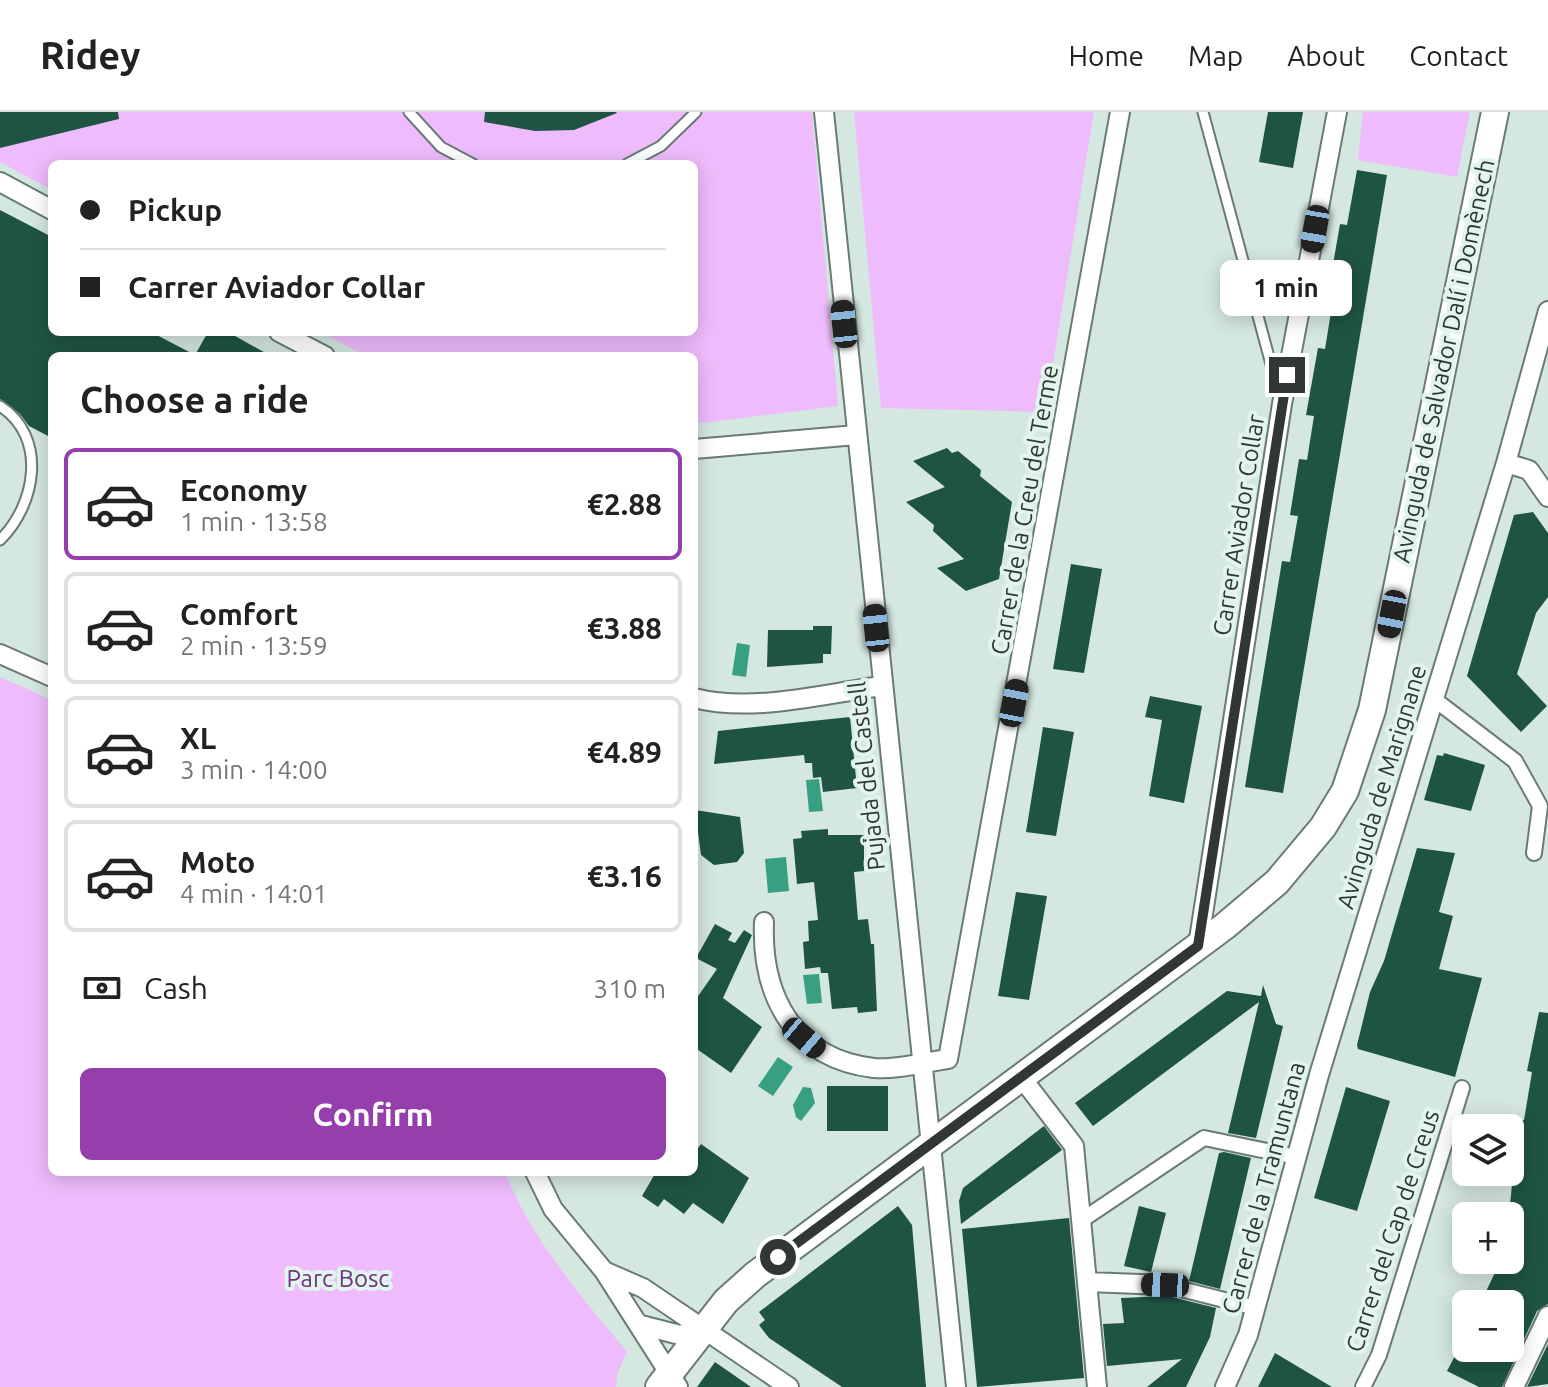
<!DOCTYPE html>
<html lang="en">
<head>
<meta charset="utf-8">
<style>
  :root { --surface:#fff; --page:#f2f2f2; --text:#222; --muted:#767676; --line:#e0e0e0; --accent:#953fac }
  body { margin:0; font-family:Ubuntu,sans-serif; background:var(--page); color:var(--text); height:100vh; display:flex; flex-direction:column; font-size:30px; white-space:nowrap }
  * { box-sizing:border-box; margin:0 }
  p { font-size:26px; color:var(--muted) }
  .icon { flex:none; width:44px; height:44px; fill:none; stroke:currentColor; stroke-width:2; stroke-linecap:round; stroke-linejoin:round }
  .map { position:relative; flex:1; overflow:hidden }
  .side { position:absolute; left:48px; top:240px; width:650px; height:824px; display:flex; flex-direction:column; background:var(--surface); border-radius:12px; box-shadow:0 4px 20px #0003 }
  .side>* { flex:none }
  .top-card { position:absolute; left:48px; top:48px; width:650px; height:176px; border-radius:12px; box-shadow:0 4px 20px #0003; display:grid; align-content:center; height:176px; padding:0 32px; background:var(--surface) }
  .fabs { position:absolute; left:1452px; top:1002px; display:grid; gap:16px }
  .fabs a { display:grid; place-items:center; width:72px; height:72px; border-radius:12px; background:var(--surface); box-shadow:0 4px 20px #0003; font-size:40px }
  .end { position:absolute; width:36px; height:36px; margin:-18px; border:10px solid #303734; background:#fff; box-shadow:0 0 0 4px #fff }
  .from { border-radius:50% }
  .bubble { position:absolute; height:56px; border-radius:12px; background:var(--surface); box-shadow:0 4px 20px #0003; font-size:26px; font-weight:600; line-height:56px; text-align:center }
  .car { position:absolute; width:24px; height:48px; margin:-24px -12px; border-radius:10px; box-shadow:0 0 6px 2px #0007; background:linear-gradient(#222 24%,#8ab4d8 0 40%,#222 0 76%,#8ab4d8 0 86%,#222 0) }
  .top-card b { display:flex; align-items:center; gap:28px; height:76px; font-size:30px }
  .top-card b+b { border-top:2px solid var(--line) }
  .top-card i { width:20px; height:20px; background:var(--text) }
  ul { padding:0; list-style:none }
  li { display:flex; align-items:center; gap:24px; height:112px; margin:0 16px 12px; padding:0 16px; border:4px solid var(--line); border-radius:12px }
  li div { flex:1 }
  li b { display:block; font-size:30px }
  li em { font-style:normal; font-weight:600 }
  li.active { border-color:var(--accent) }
  li>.icon { width:72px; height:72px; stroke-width:1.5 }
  h2 { padding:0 32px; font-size:36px; line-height:96px }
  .pay { display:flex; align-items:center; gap:20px; height:88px; padding:0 32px; font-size:30px }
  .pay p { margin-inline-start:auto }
  .primary-button { display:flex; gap:16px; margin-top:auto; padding:16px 32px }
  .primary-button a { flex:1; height:92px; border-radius:12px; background:var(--accent); color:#fff; font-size:32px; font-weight:600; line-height:92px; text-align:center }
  header { display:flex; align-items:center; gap:48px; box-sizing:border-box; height:112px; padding:0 40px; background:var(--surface); border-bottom:2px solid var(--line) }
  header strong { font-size:38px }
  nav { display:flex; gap:44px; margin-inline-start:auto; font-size:28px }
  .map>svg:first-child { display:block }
</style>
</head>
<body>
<header>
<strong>Ridey</strong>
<nav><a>Home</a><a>Map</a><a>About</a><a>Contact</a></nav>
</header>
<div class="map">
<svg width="1548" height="1275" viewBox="0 0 1548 1275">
  <rect width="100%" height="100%" fill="#d4e7e0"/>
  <!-- green -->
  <path fill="#eebcfc" d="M0,0H812L838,294L694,312V244H366L320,220H694V52H52V78L0,50Z
    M854,0H1094L1045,300L881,296Z
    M1363,0H1470L1457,65L1358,48Z
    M0,565L52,588V1060H505C531,1127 581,1184 627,1240L617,1263L616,1275H0Z"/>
  <!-- water -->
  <path fill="#389f82" d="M737,531L750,533L746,565L732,563Z
    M819,667L823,699L809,700L806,668Z
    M786,745L789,779L768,781L765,747Z
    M819,862L822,891L807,892L803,863Z
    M778,945L793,955L773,984L758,974Z
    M803,975L811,976L815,991L801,1009L796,1005L793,993Z"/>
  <!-- building -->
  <path fill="#1f5444" d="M0,0H118L119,7L0,36Z
    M485,0H616L617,1L574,18L535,19L484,10Z
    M1268,0H1303L1293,56L1259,50Z
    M1357,58L1387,63L1283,681L1245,675L1282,449L1290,450L1298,404L1290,403L1299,347L1307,348L1314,304L1306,303L1318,236L1325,237L1332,194L1326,193L1340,112L1347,113Z
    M0,98L52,125V220H151L195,243L208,220H228L271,244H52V326L29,314L20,302L0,287Z
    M947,336L952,341L958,339L981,358L980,364L1012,390L999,467L966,479L937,456L964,447L933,419L934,413L906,390L945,375L913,349Z
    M1533,400L1548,421V485L1536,501L1517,562L1547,594L1521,620L1467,564L1514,403Z
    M1071,452L1102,457L1084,561L1053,557Z
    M813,514H832L831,542H823V551L767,555L768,518H813Z
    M1150,584L1202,594L1184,691L1149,684L1162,608L1145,605Z
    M850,605L857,676L823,680L821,665L813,666L812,651H805L804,643L714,652L718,619Z
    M1043,615L1074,620L1056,724L1026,720Z
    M1444,641L1485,653L1471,699L1424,688L1437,643L1443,644Z
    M695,698L740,705L744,741L737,750L714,753L701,743Z
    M828,717V723H864V759L854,760L858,808L868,807L871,832H874L877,899L858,901L857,895L832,897L828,861H821L820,855L805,857L803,830L809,829L808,809L818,808L814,770L797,772L793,727L802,726L801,719Z
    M1417,736L1455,741L1439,800L1453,804L1439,857L1482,866L1455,965L1358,937L1357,933L1370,880L1384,849Z
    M1016,780L1047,784L1029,888L998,884Z
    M715,812L732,821L728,828L735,831L744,818L752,823L723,886L762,915L731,961L694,935V890L717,857L696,846Z
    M1263,873L1276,912L1283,914L1256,1026L1228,1021L1259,890L1093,1014L1075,991L1227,879L1261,884Z
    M1539,900L1548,901V1192L1537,1199L1502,1275H1479L1447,1259L1459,1236H1510V1192H1480L1501,1148H1510L1509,1104L1518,1008H1524L1532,960L1527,959Z
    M827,974H888V1019H827Z
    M1346,975L1390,989L1357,1099L1314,1086Z
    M1044,1014L1062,1038L961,1112L959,1089L963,1076Z
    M701,1032L749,1066L723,1112L693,1091L684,1102L664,1087L658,1095L642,1084L656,1060H694V1042Z
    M1224,1040L1251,1046L1220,1177L1189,1169L1219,1041Z
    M898,1094L912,1113L926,1275H842L769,1226L759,1213L765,1208L759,1200Z
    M1139,1094L1166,1101L1151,1160L1124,1154Z
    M1069,1106L1084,1266L977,1275L962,1117Z
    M1168,1184L1216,1196L1210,1225L1186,1275H1147L1182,1247L1107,1254L1103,1212L1124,1211L1121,1186Z
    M1548,1232V1272L1527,1275Z
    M1275,1241L1332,1275H1258Z
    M715,1250L751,1275H697Z"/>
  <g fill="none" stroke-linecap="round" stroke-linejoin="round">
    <!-- service casing -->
    <g stroke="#697b74" stroke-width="13">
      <path id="service" d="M409,0L441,35L473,52
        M1203,0L1279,282
        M627,52L661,34L696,0
        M0,294C48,325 36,393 0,428"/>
    </g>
    <!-- pedestrian casing -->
    <g stroke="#697b74" stroke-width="18">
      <path id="pedestrian" d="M1434,587L1515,649L1540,694L1534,741
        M1082,1108L1204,1026L1296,1045
        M1165,1173L1256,1196
        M1363,1275L1379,1243L1462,976"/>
    </g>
    <!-- minor casing -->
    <g stroke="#697b74" stroke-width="22">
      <path id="minor" d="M824,0L956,1275
        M0,70L52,98
        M279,220L325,244
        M694,337L856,323
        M1506,351L1529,358L1548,385
        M0,542L52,565
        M694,586C753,601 822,582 882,574
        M764,810C761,884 794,947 874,956C897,958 925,950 948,947L1120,0
        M1198,834L1282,292L1337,0
        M1021,965L1074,1034L1097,1275
        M535,1060L553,1097L604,1159L678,1275
        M604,1159L643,1176L789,1275
        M1088,1170L1165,1173
        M641,1213L680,1223L703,1216
        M1225,1275L1248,1223L1319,963L1506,351L1548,199
        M1514,1275L1548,1204"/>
    </g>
    <!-- secondary casing -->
    <g stroke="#697b74" stroke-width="30">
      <path id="secondary" d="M659,1275L726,1189L755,1163L1225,814L1277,770L1323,715L1345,679L1372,598L1495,0"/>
    </g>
    <!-- service -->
    <use href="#service" stroke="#fff" stroke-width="9"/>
    <!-- pedestrian -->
    <use href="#pedestrian" stroke="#fff" stroke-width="14"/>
    <!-- minor -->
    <use href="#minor" stroke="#fff" stroke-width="18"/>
    <!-- secondary -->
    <use href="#secondary" stroke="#fff" stroke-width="26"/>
  </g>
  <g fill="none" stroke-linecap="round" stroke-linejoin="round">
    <!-- route -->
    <path stroke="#303734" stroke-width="10" d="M778,1145L1198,834L1287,263"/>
  </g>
  <g text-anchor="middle" stroke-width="8" stroke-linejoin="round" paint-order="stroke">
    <!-- street labels -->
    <g font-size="24" fill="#303734" stroke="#e1f4ed">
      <text transform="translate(1444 249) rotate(-78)" y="8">Avinguda de Salvador Dalí i Domènech</text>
      <text transform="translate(1025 398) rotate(-80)" y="8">Carrer de la Creu del Terme</text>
      <text transform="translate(1239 413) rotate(-81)" y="8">Carrer Aviador Collar</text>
      <text transform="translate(867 664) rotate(-96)" y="8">Pujada del Castell</text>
      <text transform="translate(1382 675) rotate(-73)" y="8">Avinguda de Marignane</text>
      <text transform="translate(1264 1076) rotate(-75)" y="8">Carrer de la Tramuntana</text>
      <text transform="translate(1393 1119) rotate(-72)" y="8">Carrer del Cap de Creus</text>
    </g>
    <!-- park labels -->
    <g font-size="24" fill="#6e327f" stroke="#e1f4ed">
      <text x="338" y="1175">Parc Bosc</text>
    </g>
  </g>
</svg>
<div class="fabs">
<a><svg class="icon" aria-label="layers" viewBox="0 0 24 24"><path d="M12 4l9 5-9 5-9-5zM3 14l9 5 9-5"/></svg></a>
<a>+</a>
<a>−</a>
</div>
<i class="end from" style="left:778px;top:1145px"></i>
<i class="end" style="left:1287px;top:263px"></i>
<div class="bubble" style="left:1220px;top:148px;width:132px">1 min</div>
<i class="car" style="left:1315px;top:117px;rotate:190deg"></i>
<i class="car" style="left:844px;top:212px;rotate:354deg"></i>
<i class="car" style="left:1392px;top:502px;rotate:191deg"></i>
<i class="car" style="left:876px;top:516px;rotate:354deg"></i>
<i class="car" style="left:1014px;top:591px;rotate:11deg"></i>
<i class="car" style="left:804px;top:926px;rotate:130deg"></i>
<i class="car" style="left:1165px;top:1173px;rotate:272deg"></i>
<div class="top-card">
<b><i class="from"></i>Pickup</b>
<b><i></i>Carrer Aviador Collar</b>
</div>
<section class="side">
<h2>Choose a ride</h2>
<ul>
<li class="active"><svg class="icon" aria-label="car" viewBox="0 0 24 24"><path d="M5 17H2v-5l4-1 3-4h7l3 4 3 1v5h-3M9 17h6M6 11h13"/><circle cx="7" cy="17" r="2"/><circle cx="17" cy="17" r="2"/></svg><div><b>Economy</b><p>1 min · 13:58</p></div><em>€2.88</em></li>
<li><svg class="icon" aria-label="car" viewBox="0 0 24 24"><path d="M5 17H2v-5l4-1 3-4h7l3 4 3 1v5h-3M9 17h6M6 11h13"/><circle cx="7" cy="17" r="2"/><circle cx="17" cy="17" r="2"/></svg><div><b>Comfort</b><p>2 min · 13:59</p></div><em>€3.88</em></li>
<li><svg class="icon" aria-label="car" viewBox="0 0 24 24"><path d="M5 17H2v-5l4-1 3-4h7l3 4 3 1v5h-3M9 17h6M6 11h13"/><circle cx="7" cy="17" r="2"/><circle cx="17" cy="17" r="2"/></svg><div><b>XL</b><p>3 min · 14:00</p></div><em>€4.89</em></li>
<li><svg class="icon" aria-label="car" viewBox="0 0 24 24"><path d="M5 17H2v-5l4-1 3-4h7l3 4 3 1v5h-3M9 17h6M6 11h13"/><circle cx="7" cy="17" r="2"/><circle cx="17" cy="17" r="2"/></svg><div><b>Moto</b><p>4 min · 14:01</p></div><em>€3.16</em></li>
</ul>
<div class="pay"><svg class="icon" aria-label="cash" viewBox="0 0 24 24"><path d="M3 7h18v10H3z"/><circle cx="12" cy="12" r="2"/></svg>Cash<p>310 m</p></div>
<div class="primary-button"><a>Confirm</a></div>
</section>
</div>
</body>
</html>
